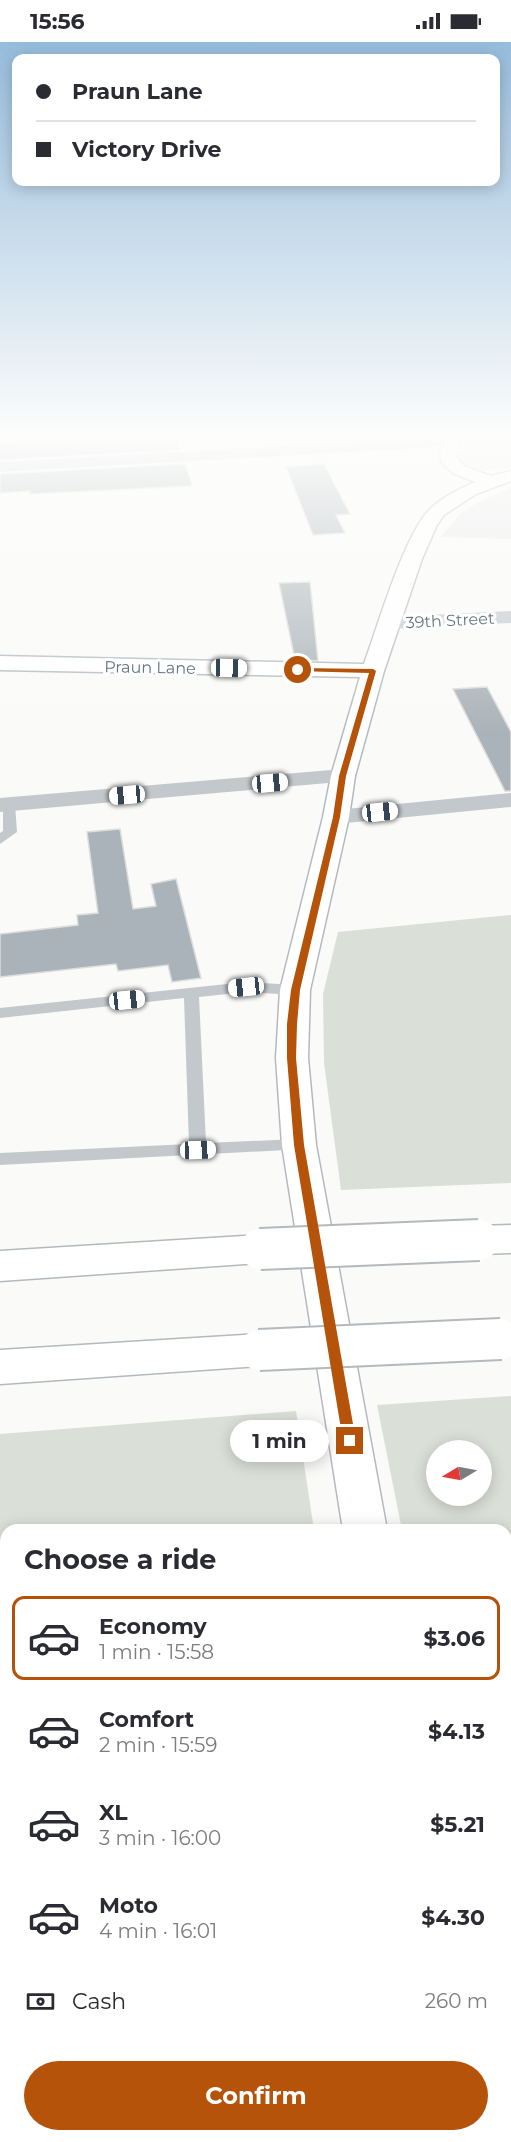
<!DOCTYPE html>
<html lang="en">
<head>
<meta charset="utf-8">
<style>
  :root { --surface:#fff; --page:#f7f7f7; --text:#2b2b33; --muted:#7c7c81; --line:#e1e1e2; --accent:#b45309 }
  body { margin:0; font-family:Montserrat,sans-serif; background:var(--page); color:var(--text); height:100vh; display:flex; flex-direction:column; font-size:22px; white-space:nowrap }
  * { box-sizing:border-box; margin:0 }
  p { font-size:20px; color:var(--muted) }
  .icon { flex:none; width:33px; height:33px; fill:none; stroke:currentColor; stroke-width:2; stroke-linecap:round; stroke-linejoin:round }
  .map { position:relative; flex:1; overflow:hidden }
  .side { position:absolute; left:0px; top:1482px; width:512px; height:618px; display:flex; flex-direction:column; background:var(--surface); border-radius:18px 18px 0 0; box-shadow:0 3px 15px #0003 }
  .side>* { flex:none }
  .top-card { position:absolute; left:12px; top:12px; width:488px; height:132px; border-radius:12px; box-shadow:0 3px 15px #0003; display:grid; align-content:center; height:132px; padding:0 24px; background:var(--surface) }
  .needle { width:39px; rotate:260deg }
  .tools { position:absolute; left:426px; top:1398px; display:grid; gap:12px }
  .tools a { display:grid; place-items:center; width:66px; height:66px; border-radius:50%; background:var(--surface); box-shadow:0 3px 15px #0003; font-size:30px }
  .end { position:absolute; width:27px; height:27px; margin:-14px; border:8px solid #b45309; background:#fff; box-shadow:0 0 0 3px #fff }
  .from { border-radius:50% }
  .bubble { position:absolute; height:42px; border-radius:21px; background:var(--surface); box-shadow:0 3px 15px #0003; font-size:20px; font-weight:700; line-height:42px; text-align:center }
  .car { position:absolute; width:18px; height:36px; margin:-18px -9px; border-radius:8px; box-shadow:0 0 4px 2px #0007; background:linear-gradient(#fff 24%,#345 0 40%,#fff 0 76%,#345 0 86%,#fff 0) }
  .top-card b { display:flex; align-items:center; gap:21px; height:57px; font-size:22px }
  .top-card b+b { border-top:2px solid var(--line) }
  .top-card i { width:15px; height:15px; background:var(--text) }
  ul { padding:0; list-style:none }
  li { display:flex; align-items:center; gap:18px; height:84px; margin:0 12px 9px; padding:0 12px; border:3px solid transparent; border-radius:12px }
  li div { flex:1 }
  li b { display:block; font-size:22px }
  li em { font-style:normal; font-weight:700 }
  li.current { border-color:var(--accent) }
  li>.icon { width:54px; height:54px; stroke-width:1.5 }
  h2 { padding:0 24px; font-size:27px; line-height:72px }
  .pay { display:flex; align-items:center; gap:15px; height:66px; padding:0 24px; font-size:22px }
  .pay p { margin-inline-start:auto }
  .action { display:flex; gap:12px; margin-top:auto; padding:12px 24px }
  .action a { flex:1; height:69px; border-radius:36px; background:var(--accent); color:#fff; font-size:24px; font-weight:700; line-height:69px; text-align:center }
  .status { display:flex; justify-content:space-between; align-items:center; height:42px; padding:0 30px; background:var(--surface); direction:ltr }
  .status svg { height:16px; fill:currentColor }
  .map>svg:first-child { display:block }
</style>
</head>
<body>
<div class="status"><b>15:56</b><svg viewBox="0 0 49 12"><path d="M0 12V9h3v3zM5 12V6h3v6zM10 12V3h3v9zM15 12V0h3v12zM26 1h20v11H26zM47 4h2v5h-2z"/></svg></div>
<div class="map">
<svg width="511" height="2100" viewBox="0 0 511 2100">
  <rect width="100%" height="100%" fill="#fafaf8"/>
  <!-- built -->
  <path fill="#e8e9e9" d="M466,397H511V426L487,429L460,421L458,416Z
    M511,446V497L441,495L460,472L482,458Z"/>
  <!-- green -->
  <path fill="#dadfd7" fill-rule="evenodd" d="M511,873V1141L341,1148L324,1021L323,952L338,890Z
    M511,1354V1591L506,1592V1488H402L377,1363ZM482,1408V1454H436V1408Z
    M296,1369L314,1488H6V1617L0,1618V1392Z"/>
  <!-- building -->
  <path fill="#aab3b9" stroke="#dcdcda" stroke-width="1.5" d="M68,397H177L180,408L0,418V401Z
    M185,422L192,442L190,444L30,452V449L0,451V432Z
    M324,422L350,472L336,473L345,491L313,493L286,425Z
    M310,540L318,619L295,618L279,541Z
    M487,645L511,690V749H505L453,647Z
    M120,787L133,867L156,864L151,842L176,837L201,936L172,940L168,923L118,929L116,922L0,935V892L78,883L77,873L98,871L87,790Z"/>
  <g fill="none" stroke-linecap="round" stroke-linejoin="round">
    <!-- secondary casing -->
    <g stroke="#b3babf" stroke-width="3">
      <path id="secondary" d="M446,397H462L456,415L464,424L491,434L511,429V439L476,452L444,473L437,483L422,517L384,629L355,734L349,775L310,948L308,1016L316,1103L387,1488H343L282,1103L276,1016L280,948L323,775L331,734L360,635L0,628V614L364,622C378,584 404,492 431,466C443,455 461,446 475,440L453,431L441,420L440,410Z
        M366,2094H426L425,2100H365Z"/>
    </g>
    <!-- highway casing -->
    <g stroke="#b4b9bd" stroke-width="3">
      <path id="highway" d="M511,1183V1211L479,1212L466,1208L461,1198L466,1188L479,1184Z
        M260,1193L273,1197L279,1207L273,1217L260,1221L0,1239V1209Z
        M259,1292L273,1296L279,1308L273,1320L259,1324L0,1342V1308Z"/>
    </g>
    <!-- lane -->
    <path fill="#c3c8cc" fill-rule="evenodd" d="M9,758L15,762L17,790L0,802V791L3,789V762Z
      M246,940L295,943L303,948L295,953L246,950L199,955L206,1101L299,1097L305,1099L308,1103L305,1107L0,1123V1111L189,1102L184,956L0,976V966Z"/>
    <!-- street -->
    <path fill="#c3c8cc" fill-rule="evenodd" d="M410,397H460L462,399L454,404L0,430V420Z
      M511,569V581L389,587L382,585L379,581L382,577L389,575Z
      M343,727L351,729L355,734L351,739L0,770V756Z
      M511,751V765L336,782L327,780L324,775L327,770L336,768Z
      M6,1816V1868L0,1869V1817Z"/>
    <!-- secondary -->
    <use href="#secondary" fill="#fff" fill-rule="evenodd"/>
    <!-- highway -->
    <use href="#highway" fill="#fff" fill-rule="evenodd"/>
    <!-- highway-bridge casing -->
    <g stroke="#b4b9bd" stroke-width="44" stroke-linecap="butt">
      <path id="highway-bridge" d="M260,1207L479,1198
        M259,1308L501,1297"/>
    </g>
    <!-- highway-bridge -->
    <use href="#highway-bridge" stroke="#fff" stroke-width="40"/>
  </g>
  <!-- sky -->
  <linearGradient id="sky" x2="0" y2="1"><stop stop-color="#96bcdc"/><stop offset="0.57" stop-color="#fdfdfc"/><stop offset="1" stop-color="#fdfdfc" stop-opacity="0"/></linearGradient>
  <rect width="511" height="691" fill="url(#sky)"/>
  <!-- route -->
  <path fill="#b45309" d="M298,626L373,627L376,629L346,734L340,775L300,948L297,982L296,1016L304,1103L356,1399L350,1404L343,1399L294,1103L287,1016V982L291,948L333,775L339,734L369,631L295,629Z"/>
  <g text-anchor="middle" stroke-width="6" stroke-linejoin="round" paint-order="stroke">
    <!-- far-street labels -->
    <g font-size="16" fill="#657683" stroke="#fff">
      <text transform="translate(450 578) rotate(-3)" y="6">39th Street</text>
      <text transform="translate(150 625) rotate(1)" y="6">Praun Lane</text>
    </g>
  </g>
</svg>
<div class="tools">
<a><svg class="needle" viewBox="-14 -14 28 28"><path d="M0-13l5 13h-10z" fill="#e53935"/><path d="M0 13l5-13h-10z" fill="#7c7c81"/></svg></a>
</div>
<i class="end from" style="left:298px;top:628px"></i>
<i class="end" style="left:350px;top:1399px"></i>
<div class="bubble" style="left:230px;top:1378px;width:99px">1 min</div>
<i class="car" style="left:229px;top:626px;rotate:91deg"></i>
<i class="car" style="left:270px;top:741px;rotate:85deg"></i>
<i class="car" style="left:127px;top:753px;rotate:265deg"></i>
<i class="car" style="left:380px;top:770px;rotate:84deg"></i>
<i class="car" style="left:246px;top:945px;rotate:264deg"></i>
<i class="car" style="left:127px;top:958px;rotate:84deg"></i>
<i class="car" style="left:198px;top:1108px;rotate:88deg"></i>
<div class="top-card">
<b><i class="from"></i>Praun Lane</b>
<b><i></i>Victory Drive</b>
</div>
<section class="side">
<h2>Choose a ride</h2>
<ul>
<li class="current"><svg class="icon" aria-label="car" viewBox="0 0 24 24"><path d="M5 17H2v-5l4-1 3-4h7l3 4 3 1v5h-3M9 17h6M6 11h13"/><circle cx="7" cy="17" r="2"/><circle cx="17" cy="17" r="2"/></svg><div><b>Economy</b><p>1 min · 15:58</p></div><em>$3.06</em></li>
<li><svg class="icon" aria-label="car" viewBox="0 0 24 24"><path d="M5 17H2v-5l4-1 3-4h7l3 4 3 1v5h-3M9 17h6M6 11h13"/><circle cx="7" cy="17" r="2"/><circle cx="17" cy="17" r="2"/></svg><div><b>Comfort</b><p>2 min · 15:59</p></div><em>$4.13</em></li>
<li><svg class="icon" aria-label="car" viewBox="0 0 24 24"><path d="M5 17H2v-5l4-1 3-4h7l3 4 3 1v5h-3M9 17h6M6 11h13"/><circle cx="7" cy="17" r="2"/><circle cx="17" cy="17" r="2"/></svg><div><b>XL</b><p>3 min · 16:00</p></div><em>$5.21</em></li>
<li><svg class="icon" aria-label="car" viewBox="0 0 24 24"><path d="M5 17H2v-5l4-1 3-4h7l3 4 3 1v5h-3M9 17h6M6 11h13"/><circle cx="7" cy="17" r="2"/><circle cx="17" cy="17" r="2"/></svg><div><b>Moto</b><p>4 min · 16:01</p></div><em>$4.30</em></li>
</ul>
<div class="pay"><svg class="icon" aria-label="cash" viewBox="0 0 24 24"><path d="M3 7h18v10H3z"/><circle cx="12" cy="12" r="2"/></svg>Cash<p>260 m</p></div>
<div class="action"><a>Confirm</a></div>
</section>
</div>
</body>
</html>
